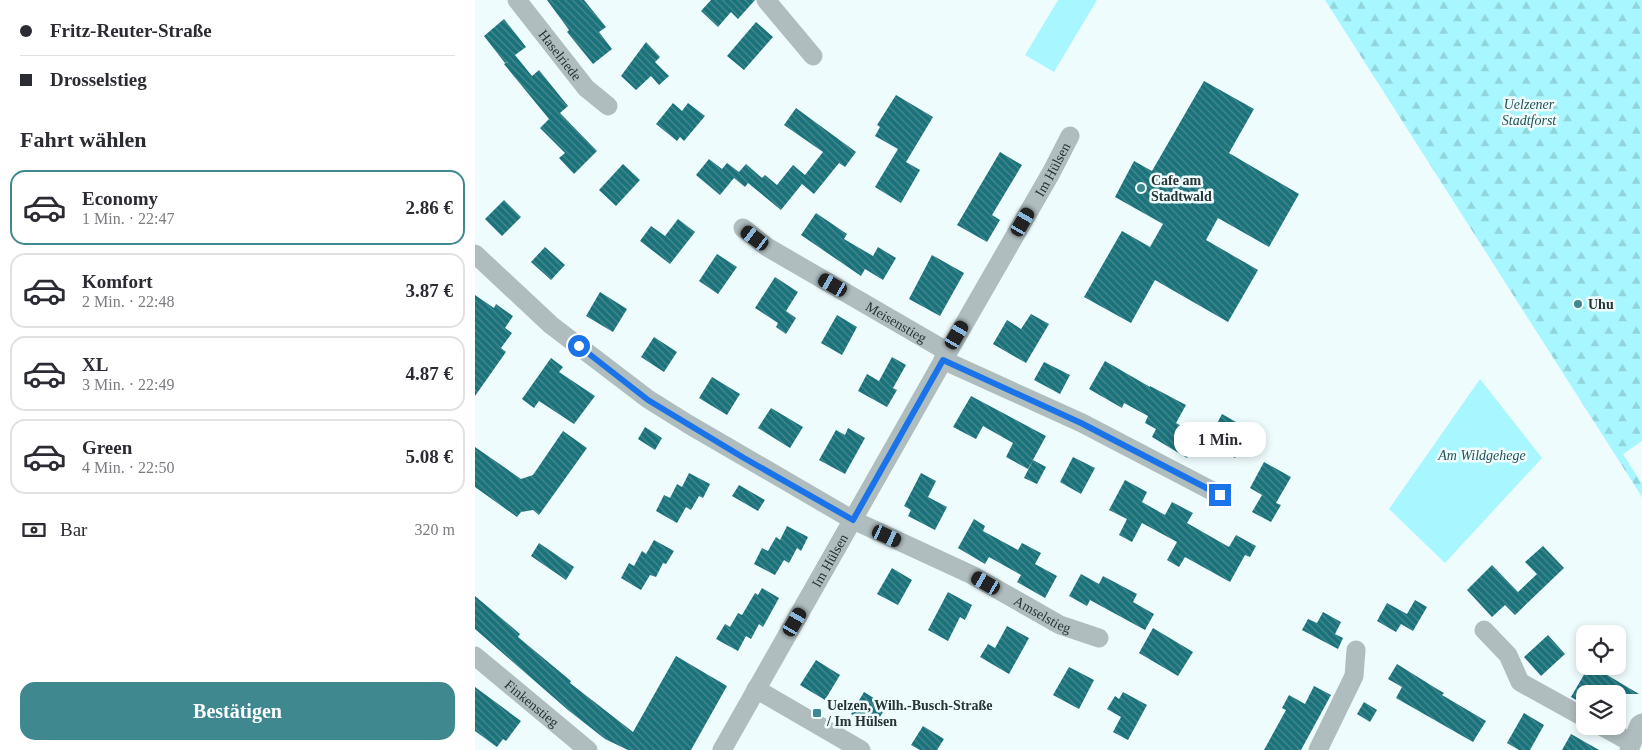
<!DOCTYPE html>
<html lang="de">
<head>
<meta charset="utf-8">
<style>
  :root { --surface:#fff; --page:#f2f2f3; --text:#2b2b33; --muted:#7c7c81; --line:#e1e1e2; --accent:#408890 }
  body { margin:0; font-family:"Times New Roman",serif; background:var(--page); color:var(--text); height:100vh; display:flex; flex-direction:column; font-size:19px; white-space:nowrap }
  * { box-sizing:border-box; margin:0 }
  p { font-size:16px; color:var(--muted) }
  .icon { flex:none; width:28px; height:28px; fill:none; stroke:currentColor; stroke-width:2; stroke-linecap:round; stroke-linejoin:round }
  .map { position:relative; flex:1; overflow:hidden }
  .drawer { display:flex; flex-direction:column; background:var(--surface); width:475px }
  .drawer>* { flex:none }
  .guide { display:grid; align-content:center; height:110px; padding:0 20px; background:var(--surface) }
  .tools { position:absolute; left:1101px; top:625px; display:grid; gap:10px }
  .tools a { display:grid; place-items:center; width:50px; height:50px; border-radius:10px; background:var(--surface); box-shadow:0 2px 8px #0003; font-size:25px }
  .end { position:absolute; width:22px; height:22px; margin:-11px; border:6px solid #1a73e8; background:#fff; box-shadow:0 0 0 2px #fff }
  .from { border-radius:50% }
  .bubble { position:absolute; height:35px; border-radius:15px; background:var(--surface); box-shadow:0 2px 8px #0003; font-size:16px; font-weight:700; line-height:35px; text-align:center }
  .car { position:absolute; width:15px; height:30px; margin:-15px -8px; border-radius:6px; box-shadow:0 0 4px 1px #0007; background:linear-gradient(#222 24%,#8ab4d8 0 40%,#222 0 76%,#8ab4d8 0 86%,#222 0) }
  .guide b { display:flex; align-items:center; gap:18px; height:48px; font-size:19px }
  .guide b+b { border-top:1px solid var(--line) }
  .guide i { width:12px; height:12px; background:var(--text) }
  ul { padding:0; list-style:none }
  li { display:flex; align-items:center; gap:15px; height:75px; margin:0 10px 8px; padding:0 10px; border:2px solid var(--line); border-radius:15px }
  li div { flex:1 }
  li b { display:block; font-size:19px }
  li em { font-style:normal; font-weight:700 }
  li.active { border-color:var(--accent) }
  li>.icon { width:45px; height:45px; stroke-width:1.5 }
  h2 { padding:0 20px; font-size:22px; line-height:60px }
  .pay { display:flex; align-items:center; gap:12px; height:55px; padding:0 20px; font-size:19px }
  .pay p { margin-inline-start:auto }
  .action { display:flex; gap:10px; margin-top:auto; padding:10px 20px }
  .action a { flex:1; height:58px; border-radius:15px; background:var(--accent); color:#fff; font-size:20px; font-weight:700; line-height:58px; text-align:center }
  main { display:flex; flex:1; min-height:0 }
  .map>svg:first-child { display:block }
</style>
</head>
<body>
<main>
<section class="drawer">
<div class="guide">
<b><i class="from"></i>Fritz-Reuter-Straße</b>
<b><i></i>Drosselstieg</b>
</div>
<h2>Fahrt wählen</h2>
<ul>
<li class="active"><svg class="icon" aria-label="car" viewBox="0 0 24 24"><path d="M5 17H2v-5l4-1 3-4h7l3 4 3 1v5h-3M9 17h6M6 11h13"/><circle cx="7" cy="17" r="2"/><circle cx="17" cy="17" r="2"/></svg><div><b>Economy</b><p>1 Min. · 22:47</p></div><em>2.86 €</em></li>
<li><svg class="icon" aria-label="car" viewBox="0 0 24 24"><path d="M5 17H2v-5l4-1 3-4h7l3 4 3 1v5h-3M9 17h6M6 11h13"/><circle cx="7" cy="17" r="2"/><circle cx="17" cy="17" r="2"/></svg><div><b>Komfort</b><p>2 Min. · 22:48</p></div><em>3.87 €</em></li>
<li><svg class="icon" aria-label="car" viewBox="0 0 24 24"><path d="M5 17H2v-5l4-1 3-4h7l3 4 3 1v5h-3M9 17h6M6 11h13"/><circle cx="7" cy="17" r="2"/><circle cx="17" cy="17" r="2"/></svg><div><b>XL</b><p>3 Min. · 22:49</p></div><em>4.87 €</em></li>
<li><svg class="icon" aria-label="car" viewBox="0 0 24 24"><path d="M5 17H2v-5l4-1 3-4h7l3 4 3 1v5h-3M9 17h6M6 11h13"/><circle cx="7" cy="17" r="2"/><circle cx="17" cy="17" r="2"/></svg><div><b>Green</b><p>4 Min. · 22:50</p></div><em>5.08 €</em></li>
</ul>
<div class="pay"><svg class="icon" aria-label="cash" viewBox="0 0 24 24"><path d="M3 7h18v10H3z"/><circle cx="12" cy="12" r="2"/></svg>Bar<p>320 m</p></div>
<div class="action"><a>Bestätigen</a></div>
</section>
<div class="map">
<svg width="1167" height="750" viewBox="0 0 1167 750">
  <defs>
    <pattern id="forest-firs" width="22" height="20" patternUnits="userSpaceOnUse" patternTransform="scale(1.25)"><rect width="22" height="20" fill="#a8f6ff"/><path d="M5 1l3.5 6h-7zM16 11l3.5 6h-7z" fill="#91d4db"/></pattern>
    <pattern id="building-back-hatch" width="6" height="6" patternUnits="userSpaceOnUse" patternTransform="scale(1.25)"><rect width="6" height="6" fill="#1a727b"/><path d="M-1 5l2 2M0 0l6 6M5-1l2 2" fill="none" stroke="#4b8a90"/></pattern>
  </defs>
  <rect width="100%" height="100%" fill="#effcfd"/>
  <!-- green -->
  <path fill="#a8f6ff" d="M583,0H622L579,72L550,55Z
    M1005,379L1067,458L970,563L914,509Z"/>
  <!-- forest -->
  <path fill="url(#forest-firs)" d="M850,0H1167V441L1148,454L1167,484V497Z"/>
  <!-- building -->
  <path fill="url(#building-back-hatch)" d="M72,0H109L131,27L124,32L137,49L118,64L92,32L94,30Z
    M236,0H280L263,19L256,12L243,27L226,11Z
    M29,19L51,47L40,55L57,76L64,70L93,106L85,113L122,151L99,174L84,158L90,153L65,128L74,119L29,64L34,61L30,63L9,36Z
    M281,22L298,37L269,70L252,56Z
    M171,42L185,57L180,62L194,76L184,85L176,76L161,90L146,76Z
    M729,81L779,109L754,153L824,194L794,247L743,218L731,240L783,270L753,322L680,280L656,323L609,297L647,231L675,247L688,224L640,197L659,161L677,171Z
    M421,95L458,117L431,162L445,170L426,203L400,187L423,149L400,136L405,127L402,125Z
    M198,103L207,111L213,103L230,116L209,141L205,137L202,141L181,124Z
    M321,108L381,152L370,167L364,163L339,194L327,184L306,210L273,183L270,187L259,178L245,195L221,175L234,159L247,169L252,163L264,172L271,164L287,178L290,175L302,185L318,165L330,175L348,152L309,125Z
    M525,152L547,165L517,215L525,220L512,242L482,225Z
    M148,164L165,180L141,206L124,190Z
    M29,200L46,217L27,236L10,219Z
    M341,213L372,234L369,239L398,256L403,247L421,258L408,280L390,269L386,276L326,235Z
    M203,219L220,232L195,264L165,241L176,226L190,236Z
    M70,247L90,265L76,280L56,262Z
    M242,254L262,267L243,294L224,281Z
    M457,255L489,273L465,316L434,299Z
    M300,277L323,292L311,311L321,318L311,334L301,327L303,323L280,308Z
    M125,292L152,309L138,332L111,316Z
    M0,295L19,308L21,304L38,316L30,328L37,333L26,348L31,352L0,396Z
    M556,314L574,324L551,363L518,344L532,320L546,329Z
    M362,315L382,327L367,355L346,343Z
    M179,337L202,352L189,372L166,357Z
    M417,357L431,365L418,388L422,390L412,407L383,391L392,374L404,381Z
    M76,358L88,367L84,372L120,396L99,424L64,401L59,408L47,399Z
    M630,361L675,387V386L711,405L701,423L724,436L712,458L677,437L681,429L670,423L673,416L649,403L647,408L614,389Z
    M569,362L595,375L585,394L559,380Z
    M237,377L265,394L252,415L224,398Z
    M496,396L571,436L553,469L531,457L538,443L508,426L501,439L478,427Z
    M296,408L328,427L315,448L283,428Z
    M747,414L775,430L760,458L732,442Z
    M170,427L187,438L180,450L163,439Z
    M373,428L390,438L370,474L344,460L361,430L370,435Z
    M88,431L112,448L64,515L58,510L46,512L42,517L0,487V447L46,479L58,475Z
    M598,457L620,468L606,494L585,482Z
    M558,460L571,467L562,484L549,478Z
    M789,462L816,477L801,503L806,505L796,522L777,512L787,495L775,488Z
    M214,473L235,484L228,498L224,496L216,510L211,507L202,523L181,511L189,495L195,498L202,484L207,487Z
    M446,473L461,481L453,497L472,507L460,530L433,516L436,510L429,506Z
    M650,480L672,492L667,502L690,515L697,502L718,513L712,523L754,547L761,535L781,546L775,557L770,555L755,582L710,557L704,567L692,560L702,542L667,523L657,542L644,535L652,519L634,510Z
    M264,485L290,500L283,511L257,496Z
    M499,519L510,526L508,531L543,550L547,543L566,553L560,564L582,576L570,598L542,582L546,575L514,557L510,564L483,548Z
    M312,526L333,537L326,551L322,548L314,563L309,560L300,575L279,564L287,548L293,551L301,537L305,540Z
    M179,540L199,551L191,564L188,563L181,577L175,575L166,590L146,578L154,563L159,566L167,551L171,554Z
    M64,543L99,567L91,580L56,556Z
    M1068,546L1089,568L1040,615L1030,605L1017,617L992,590L1017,565L1043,592L1062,574L1050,562Z
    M417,568L437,580L423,605L402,594Z
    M606,574L624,584L628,576L662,594L658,602L679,614L670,630L615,600L612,606L594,596Z
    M287,588L304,598L288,627L284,624L276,639L271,636L263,651L241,639L250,624L255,627L263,613L267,615L280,593L283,595Z
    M473,592L497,605L490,620L485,617L473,641L453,630Z
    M0,596L45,634L43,637L96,681L95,683L158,732L201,656L252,686L216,750H153L130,739L93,710L0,629Z
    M940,600L952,607L938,631L926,624L921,632L902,621L912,603L932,614Z
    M848,612L866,622L860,634L868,638L863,649L827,630L833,619L842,623Z
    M532,626L554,638L534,674L505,657L513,644L520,648Z
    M678,628L718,652L703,676L664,653Z
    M1073,635L1090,654L1066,676L1049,657Z
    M341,660L365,675L350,700L325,685Z
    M922,664L962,689L969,693L967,695L1011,721L998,742L921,698L927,687L913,679Z
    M1114,666H1117L1164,694H1110V705L1096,697Z
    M594,667L619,680L604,709L578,695Z
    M839,686L856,695L826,750H789L811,710L807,708L814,695L830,704Z
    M0,687L46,721L31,741L28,739L22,747L0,731Z
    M389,692L412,706L398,728L376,714Z
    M648,692L672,705L653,740L638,732L646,717L632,709L640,696L644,699Z
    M889,702L902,710L895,722L882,714Z
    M1049,713L1069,725L1055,750H1044L1032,743Z
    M448,726L469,739L462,750H445L436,745Z
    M1096,734L1124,750H1087Z"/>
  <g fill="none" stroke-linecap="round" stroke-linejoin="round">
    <!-- minor -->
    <g stroke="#afbdbe" stroke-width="19">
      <path id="s1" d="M42,0L111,88L133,106"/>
      <path d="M291,0L338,56"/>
      <path id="s2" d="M268,228L292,247L473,352"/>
      <path id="s3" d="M0,254L76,325L173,399L213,424L378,520L497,575L585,625L624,638"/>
      <path d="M468,360L607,423L745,495"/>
      <path d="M1009,630L1033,655L1045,682L1110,718"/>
      <path id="s4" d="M0,656L113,750"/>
      <path d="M281,689L386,750"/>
      <path d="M1126,726L1157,743"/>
      <path id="s5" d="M247,750L473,352L576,173L595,136"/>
      <path d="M843,750L879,676L881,650"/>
      <path d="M1154,750L1164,725L1167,723"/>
    </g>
  </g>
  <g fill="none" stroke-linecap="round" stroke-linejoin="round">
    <!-- route -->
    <path stroke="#1a73e8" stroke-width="6" d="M104,346L173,400L269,458L378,520L468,360L606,423L745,495"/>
  </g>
  <!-- markers -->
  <g fill="#408890" stroke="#effcfd" stroke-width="2">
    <circle cx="666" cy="188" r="5"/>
    <circle cx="1103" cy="304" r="5"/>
    <rect x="337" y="708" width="10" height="10" rx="2.5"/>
  </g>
  <g text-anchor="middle" stroke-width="5" stroke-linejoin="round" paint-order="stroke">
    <!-- street labels -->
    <g font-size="14" fill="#283435" stroke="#effcfd">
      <text dy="5" stroke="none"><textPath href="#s1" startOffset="70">Haselriede</textPath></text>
      <text dy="5" stroke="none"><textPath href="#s5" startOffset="668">Im Hülsen</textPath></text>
      <text dy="5" stroke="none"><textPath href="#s2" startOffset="180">Meisenstieg</textPath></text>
      <text dy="5" stroke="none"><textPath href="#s5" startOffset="218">Im Hülsen</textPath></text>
      <text dy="5" stroke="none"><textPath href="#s3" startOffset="676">Amselstieg</textPath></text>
      <text dy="5" stroke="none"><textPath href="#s4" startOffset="74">Finkenstieg</textPath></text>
    </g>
    <!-- park labels -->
    <g font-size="14" font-style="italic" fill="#245358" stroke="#effcfd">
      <text x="1054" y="109">Uelzener<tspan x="1054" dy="16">Stadtforst</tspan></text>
      <text x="1007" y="460">Am Wildgehege</text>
    </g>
    <!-- poi labels -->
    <g font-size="14" font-weight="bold" fill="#283435" stroke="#effcfd" text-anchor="start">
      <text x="676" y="185">Cafe am<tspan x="676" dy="16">Stadtwald</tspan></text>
      <text x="1113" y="309">Uhu</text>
      <text x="352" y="710">Uelzen, Wilh.-Busch-Straße<tspan x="352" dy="16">/ Im Hülsen</tspan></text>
    </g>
  </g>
</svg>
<div class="tools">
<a><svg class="icon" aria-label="locate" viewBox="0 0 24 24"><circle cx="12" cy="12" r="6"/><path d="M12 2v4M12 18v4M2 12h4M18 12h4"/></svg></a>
<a><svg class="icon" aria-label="layers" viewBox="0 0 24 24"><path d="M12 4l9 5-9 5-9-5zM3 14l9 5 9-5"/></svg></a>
</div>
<i class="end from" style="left:104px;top:346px"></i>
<i class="end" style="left:745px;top:495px"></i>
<div class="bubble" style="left:699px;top:422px;width:92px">1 Min.</div>
<i class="car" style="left:548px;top:222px;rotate:30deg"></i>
<i class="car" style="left:280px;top:238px;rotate:307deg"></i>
<i class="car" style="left:358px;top:285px;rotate:300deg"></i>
<i class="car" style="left:482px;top:335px;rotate:30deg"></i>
<i class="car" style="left:412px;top:536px;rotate:115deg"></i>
<i class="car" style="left:511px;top:583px;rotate:300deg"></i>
<i class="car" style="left:320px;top:622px;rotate:30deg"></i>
</div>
</main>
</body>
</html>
